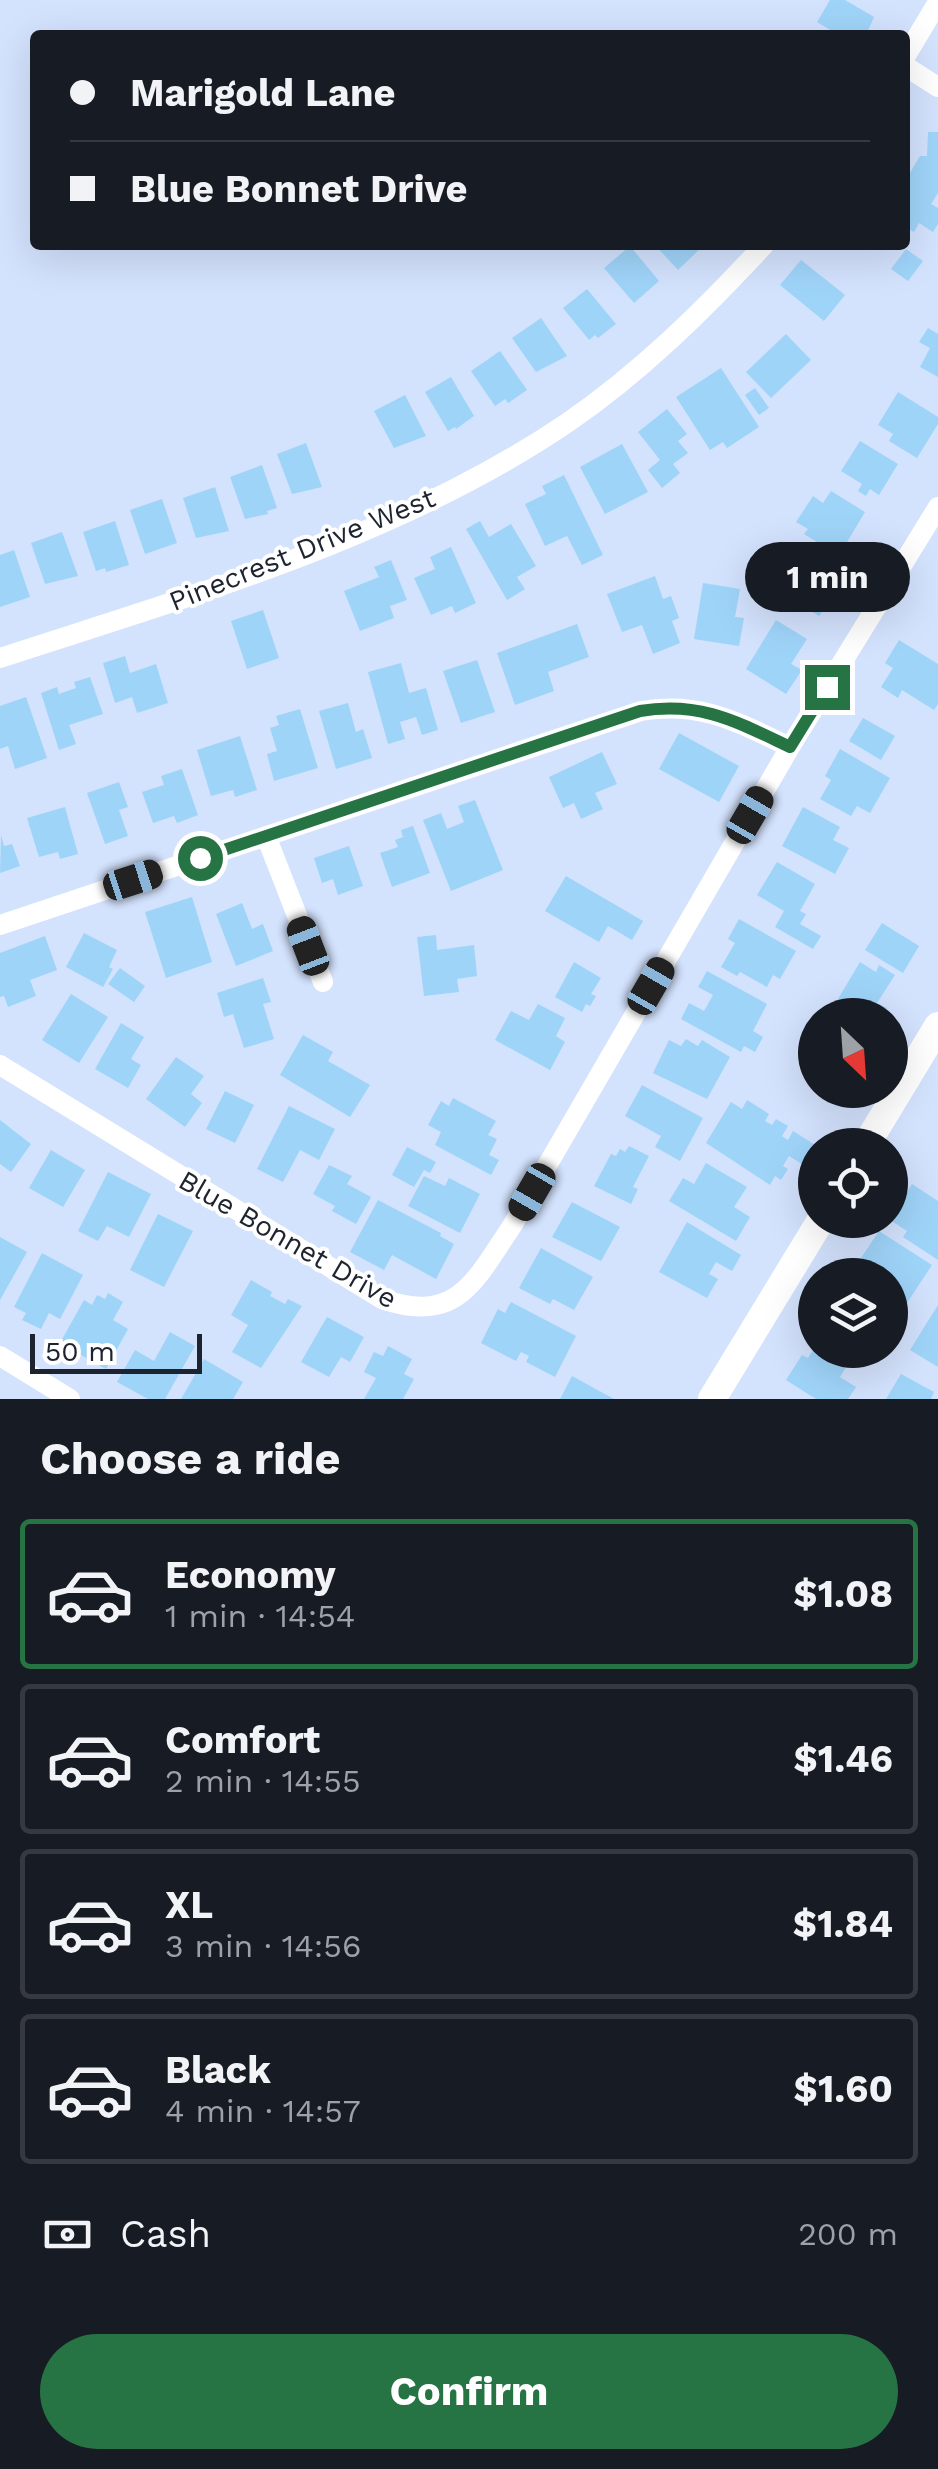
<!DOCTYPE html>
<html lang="en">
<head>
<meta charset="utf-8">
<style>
  :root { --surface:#171b24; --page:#20242c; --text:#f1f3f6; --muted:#9ea1a6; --line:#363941; --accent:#267444 }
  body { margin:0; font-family:"Work Sans",sans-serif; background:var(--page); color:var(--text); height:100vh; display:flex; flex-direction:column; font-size:38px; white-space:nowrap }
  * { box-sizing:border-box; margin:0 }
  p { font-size:32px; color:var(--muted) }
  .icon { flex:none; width:55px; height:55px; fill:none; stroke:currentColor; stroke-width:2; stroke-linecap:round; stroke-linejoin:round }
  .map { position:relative; height:1399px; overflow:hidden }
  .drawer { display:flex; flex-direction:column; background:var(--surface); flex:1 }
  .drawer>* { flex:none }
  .hud { position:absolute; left:30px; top:30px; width:880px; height:220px; border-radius:10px; box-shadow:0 10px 40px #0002; display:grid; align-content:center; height:220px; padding:0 40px; background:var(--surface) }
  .needle { width:65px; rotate:155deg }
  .tools { position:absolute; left:798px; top:998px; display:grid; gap:20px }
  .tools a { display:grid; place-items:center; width:110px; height:110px; border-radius:50%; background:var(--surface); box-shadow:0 10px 40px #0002; font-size:50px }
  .scale { position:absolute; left:30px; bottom:25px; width:172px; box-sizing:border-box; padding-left:10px; border:5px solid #1d2430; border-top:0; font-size:28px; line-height:35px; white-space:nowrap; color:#1d2430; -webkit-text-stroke:8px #fff; paint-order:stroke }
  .end { position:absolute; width:45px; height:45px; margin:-22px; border:12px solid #267444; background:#fff; box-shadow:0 0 0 5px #fff }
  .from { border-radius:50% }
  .bubble { position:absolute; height:70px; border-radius:35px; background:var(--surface); box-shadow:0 10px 40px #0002; font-size:32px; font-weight:700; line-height:70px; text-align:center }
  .car { position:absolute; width:30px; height:60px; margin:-30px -15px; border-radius:12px; box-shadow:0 0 8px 2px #0007; background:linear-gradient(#222 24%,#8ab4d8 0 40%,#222 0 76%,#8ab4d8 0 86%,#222 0) }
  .hud b { display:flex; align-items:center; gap:35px; height:95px; font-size:38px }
  .hud b+b { border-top:2px solid var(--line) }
  .hud i { width:25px; height:25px; background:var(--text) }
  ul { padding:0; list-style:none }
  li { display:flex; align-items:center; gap:30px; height:150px; margin:0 20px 15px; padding:0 20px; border:5px solid var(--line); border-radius:10px }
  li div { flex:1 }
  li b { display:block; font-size:38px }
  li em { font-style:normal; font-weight:700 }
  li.active { border-color:var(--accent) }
  li>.icon { width:90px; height:90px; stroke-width:1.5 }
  h2 { padding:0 40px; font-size:45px; line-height:120px }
  .pay { display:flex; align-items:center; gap:25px; height:110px; padding:0 40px; font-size:38px }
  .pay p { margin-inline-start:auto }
  .button { display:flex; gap:20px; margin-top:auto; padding:20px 40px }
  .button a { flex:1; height:115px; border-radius:60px; background:var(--accent); color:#fff; font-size:40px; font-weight:700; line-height:115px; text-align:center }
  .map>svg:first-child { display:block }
</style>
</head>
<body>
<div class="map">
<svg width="938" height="1399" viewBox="0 0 938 1399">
  <rect width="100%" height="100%" fill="#d3e2fd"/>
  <!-- building -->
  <path fill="#9fd4f9" d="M830,0H845L874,17L866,35H839L817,22Z
    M928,132H938V193L931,204L938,208V224L933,232L919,223L914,232L905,227V181L920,156H927Z
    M655,245H704L678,270Z
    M630,246L659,281L634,303L604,268Z
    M906,249L923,261L908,281L891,269Z
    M801,260L845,295L824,321L780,285Z
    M587,289L616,324L598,338L595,335L589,340L563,308Z
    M541,318L567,356L536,372L512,338Z
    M928,328L938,334V377L920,367L930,348L919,342Z
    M786,334L811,360L771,398L746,372Z
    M500,351L527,390L508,403L505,399L495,406L471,371Z
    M721,368L759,427L727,448L723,442L710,450L676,397Z
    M451,377L474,416L456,429L455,427L448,431L425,392Z
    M755,388L769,408L759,415L745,395Z
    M898,392L938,417V424L917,458L889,441L893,434L878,425Z
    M405,395L426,436L394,448L374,411Z
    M667,409L687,434L678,441L688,453L673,464L680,473L662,488L648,470L660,460L638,432Z
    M860,441L898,464L879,495L870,489L866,496L858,491L862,484L841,471Z
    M306,443L322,487L292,494L277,454Z
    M622,444L648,492L605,514L580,467Z
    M262,465L277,508L267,511L268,514L245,519L230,477Z
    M564,475L603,555L582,565L567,536L545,546L525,504L546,494L542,486Z
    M215,487L229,531L196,538L183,498Z
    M831,491L865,512L847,542L881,563L872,576L804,534L808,529L796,522L813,496L823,503Z
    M162,499L177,543L145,554L130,510Z
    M115,521L129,565L106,572L105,568L96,571L83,532Z
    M480,521L489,537L511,524L536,566L517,577L525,589L507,600L466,529Z
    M62,532L78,576L45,584L31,543Z
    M799,544L846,573L835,590L828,586L823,595L830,599L819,616L773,587Z
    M451,547L476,603L455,613L452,606L431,615L414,578L435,569L430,557Z
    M14,550L30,597L0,607V555Z
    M391,560L407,600L390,606L394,618L360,631L344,591L379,577L374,567Z
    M655,576L663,599L671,596L679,618L672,621L680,643L653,654L642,625L622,632L607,594Z
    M703,583L740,589L735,617L744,618L739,646L694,639Z
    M263,610L279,658L247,669L231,621Z
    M776,620L807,639L791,664L802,670L786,694L746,669Z
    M577,624L589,657L548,672L554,691L515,705L497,653Z
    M899,640L938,664V704L934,710L902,690L898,698L881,687L893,668L885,663Z
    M125,656L130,673L156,664L168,703L137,713L132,697L115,703L103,663Z
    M477,660L495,712L461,723L443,671Z
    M401,663L409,693L426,688L438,730L422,735L416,717L400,722L405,739L388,744L368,672Z
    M90,677L103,714L69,725L76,744L59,750L41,693L57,687L59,694L76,688L74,682Z
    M26,697L47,758L15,769L8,746L0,749V706Z
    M348,703L356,732L363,729L372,758L336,769L319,711Z
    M300,709L318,768L274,781L267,754L277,751L270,728L279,725L276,716Z
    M863,718L895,736L881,760L849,741Z
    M679,733L739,766L719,802L659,769Z
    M240,736L257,790L235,797L233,790L211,796L197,750Z
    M840,749L890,778L870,813L857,806L851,816L820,799L831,780L825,776Z
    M602,752L617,784L595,793L603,809L581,819L574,803L563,808L549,777Z
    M182,769L198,815L177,823L174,816L153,823L142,792L164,785L161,776Z
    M119,782L128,807L119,810L128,836L105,844L87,793Z
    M475,800L503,870L451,891L423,820L441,813L447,829L464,822L458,806Z
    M65,807L78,854L60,859L58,852L39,857L27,818Z
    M803,807L840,827L833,840L849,848L835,874L782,846Z
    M413,826L430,873L392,887L380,853L398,847L395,840L403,837L401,830Z
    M1,835L4,846L12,844L20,866L0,873Z
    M349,846L363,886L338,895L333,879L322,883L314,858Z
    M777,862L815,884L800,911L806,914L800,924L821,936L813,949L775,927L784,911L757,895Z
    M566,876L643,921L632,940L608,926L599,942L545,911Z
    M192,897L212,962L166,978L145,912Z
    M242,903L252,929L263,924L273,951L236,966L216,914Z
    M739,919L796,951L780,979L773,975L767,987L740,972L737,976L721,967L735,943L728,939Z
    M882,923L919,946L903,973L865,950Z
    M84,933L117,950L109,967L113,969L103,987L66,967Z
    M436,935L437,950L474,945L477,976L457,979L459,992L424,996L417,937Z
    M45,936L57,970L30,980L36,996L8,1007L4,996L0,997V953Z
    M574,962L601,978L591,994L596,996L590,1006L586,1004L582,1012L555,997Z
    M860,962L876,972L879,965L895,975L877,1003L887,1008L882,1015H843L832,1009Z
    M120,968L145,986L134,1002L108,984Z
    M707,971L767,1004L753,1031L763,1037L755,1052L744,1046L741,1052L681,1019L689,1003L704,1011L713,995L698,987Z
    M263,978L271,1002L263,1004L274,1039L244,1048L233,1014L224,1017L217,993Z
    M71,994L108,1017L79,1063L42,1040Z
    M538,1004L565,1018L556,1036L565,1042L550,1070L495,1040L511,1011L529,1020Z
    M121,1023L144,1037L131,1059L141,1065L128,1088L95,1069Z
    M303,1035L333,1052L328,1061L370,1085L350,1117L280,1075Z
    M686,1039L698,1046L702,1040L730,1057L707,1099L653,1073L669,1040L681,1046Z
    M176,1057L204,1076L191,1094L202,1103L185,1127L146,1099Z
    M642,1085L703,1118L680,1161L655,1147L661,1136L625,1116Z
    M225,1091L254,1105L235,1143L206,1129Z
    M453,1098L496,1121L488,1135L497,1139L489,1155L499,1160L491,1175L435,1145L441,1132L428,1125L441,1101L449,1106Z
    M747,1100L769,1114L765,1121L772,1125L776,1119L788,1126L782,1136L788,1140L793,1131L815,1145L805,1166L789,1156L783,1166L788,1169L781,1180L775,1176L770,1185L706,1143L731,1102L742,1109Z
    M289,1106L335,1129L319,1160L300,1150L283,1182L257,1169Z
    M0,1120L31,1144L11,1172L0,1164Z
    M629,1146L649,1156L633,1187L638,1189L631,1204L594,1186L611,1154L616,1156L620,1149L625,1152Z
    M407,1147L436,1162L430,1173L424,1170L414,1187L392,1175Z
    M51,1150L85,1170L63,1207L29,1188Z
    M706,1163L747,1187L734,1207L750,1217L736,1241L669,1201L683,1178L694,1184Z
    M329,1165L352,1176L347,1184L371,1197L356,1224L332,1211L335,1206L313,1194Z
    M108,1172L151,1194L129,1237L107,1226L98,1241L78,1231Z
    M424,1176L445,1186L449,1178L480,1194L460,1233L408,1206Z
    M912,1184L938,1201V1260L903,1237L907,1231L890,1220Z
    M378,1200L441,1233L440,1236L454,1244L436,1279L392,1255L384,1270L350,1252Z
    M572,1202L620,1227L601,1261L552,1237Z
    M158,1214L193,1231L164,1287L130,1270Z
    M687,1222L741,1255L732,1271L716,1262L709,1274L718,1279L707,1298L659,1272Z
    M879,1231L932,1265L907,1303L890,1291V1275L861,1258Z
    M0,1237L27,1252L0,1300Z
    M541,1248L593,1277L574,1310L553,1299L550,1304L519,1288Z
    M42,1253L83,1275L60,1319L49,1313L41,1329L22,1320L26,1313L14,1307Z
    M251,1280L272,1292L270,1296L285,1304L288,1299L302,1306L261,1368L232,1352L248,1325L231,1315Z
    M108,1293L123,1302L113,1320L128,1329L106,1369L60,1343L84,1300L92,1305L97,1295L105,1299Z
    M511,1302L576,1336L555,1377L526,1362L529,1356L521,1352L516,1361L481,1343L498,1309L505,1313Z
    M938,1305V1367L910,1350Z
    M327,1317L364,1337L350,1362L341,1357L329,1377L301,1362Z
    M170,1332L195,1346L165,1399H148L117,1382L135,1350L154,1361Z
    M388,1346L412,1359L404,1374L414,1379L403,1399H364L376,1378L364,1372L374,1352L383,1356Z
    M813,1350H825L848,1364L840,1377L856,1387L848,1399H816L786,1380L802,1355L808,1358Z
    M204,1359L243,1382L233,1399H181Z
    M901,1374L934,1392L931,1399H886Z
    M572,1376L614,1399H560Z"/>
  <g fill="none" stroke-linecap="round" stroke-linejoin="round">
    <!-- street -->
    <path stroke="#fff" stroke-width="20" d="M905,57L938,2
      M905,66L938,87
      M0,658C193,595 397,538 567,423C640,373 704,310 764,245
      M266,836L323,982
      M0,925L641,711C701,701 737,722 790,747
      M0,1065L382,1299C457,1325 474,1282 512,1226L790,747L938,507
      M0,1356L70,1399"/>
    <!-- secondary -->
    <path stroke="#fff" stroke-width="28" d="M866,1145L938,1026
      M712,1399L821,1220"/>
  </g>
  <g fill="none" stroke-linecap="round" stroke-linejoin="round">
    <!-- route -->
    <path stroke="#267444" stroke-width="12" d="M200,858L640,711C701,701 737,722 790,747L827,687"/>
  </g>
  <g text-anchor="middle" stroke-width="8" stroke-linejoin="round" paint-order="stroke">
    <!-- street labels -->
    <g font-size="28" fill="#1d2430" stroke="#fff">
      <text transform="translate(302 549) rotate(-22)" y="10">Pinecrest Drive West</text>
      <text transform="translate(288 1239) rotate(30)" y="10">Blue Bonnet Drive</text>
    </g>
  </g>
</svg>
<div class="tools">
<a><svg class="needle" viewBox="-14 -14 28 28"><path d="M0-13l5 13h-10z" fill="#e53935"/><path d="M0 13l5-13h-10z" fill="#9ea1a6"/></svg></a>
<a><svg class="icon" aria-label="locate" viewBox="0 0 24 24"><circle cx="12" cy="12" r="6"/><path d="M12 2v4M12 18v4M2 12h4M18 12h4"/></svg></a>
<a><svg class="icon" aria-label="layers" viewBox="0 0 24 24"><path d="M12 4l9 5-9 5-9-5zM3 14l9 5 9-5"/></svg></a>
</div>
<div class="scale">50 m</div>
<i class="end from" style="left:200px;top:858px"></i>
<i class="end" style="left:827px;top:687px"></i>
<div class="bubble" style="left:745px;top:542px;width:165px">1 min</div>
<i class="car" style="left:750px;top:815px;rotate:30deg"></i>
<i class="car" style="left:133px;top:880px;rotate:72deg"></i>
<i class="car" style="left:308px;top:946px;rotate:339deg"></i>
<i class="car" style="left:651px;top:986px;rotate:30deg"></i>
<i class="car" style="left:532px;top:1192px;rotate:210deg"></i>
<div class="hud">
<b><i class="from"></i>Marigold Lane</b>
<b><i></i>Blue Bonnet Drive</b>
</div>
</div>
<section class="drawer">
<h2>Choose a ride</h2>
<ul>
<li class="active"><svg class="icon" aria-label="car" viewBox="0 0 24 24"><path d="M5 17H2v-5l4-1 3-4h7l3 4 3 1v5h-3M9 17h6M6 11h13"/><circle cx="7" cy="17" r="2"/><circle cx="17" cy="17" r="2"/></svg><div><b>Economy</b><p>1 min · 14:54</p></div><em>$1.08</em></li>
<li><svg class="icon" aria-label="car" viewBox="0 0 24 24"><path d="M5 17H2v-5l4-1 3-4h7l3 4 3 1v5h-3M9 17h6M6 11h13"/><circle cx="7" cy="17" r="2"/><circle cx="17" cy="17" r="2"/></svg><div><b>Comfort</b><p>2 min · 14:55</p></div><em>$1.46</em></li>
<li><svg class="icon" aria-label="car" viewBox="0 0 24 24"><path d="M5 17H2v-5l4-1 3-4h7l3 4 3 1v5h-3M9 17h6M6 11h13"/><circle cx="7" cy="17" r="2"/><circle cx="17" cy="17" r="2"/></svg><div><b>XL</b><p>3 min · 14:56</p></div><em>$1.84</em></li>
<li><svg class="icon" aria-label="car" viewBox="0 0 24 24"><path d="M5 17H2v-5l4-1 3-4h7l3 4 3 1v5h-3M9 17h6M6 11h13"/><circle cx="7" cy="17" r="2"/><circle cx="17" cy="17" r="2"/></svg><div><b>Black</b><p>4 min · 14:57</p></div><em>$1.60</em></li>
</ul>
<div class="pay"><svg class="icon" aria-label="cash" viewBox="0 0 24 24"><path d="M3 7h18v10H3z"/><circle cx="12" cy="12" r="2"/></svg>Cash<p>200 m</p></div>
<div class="button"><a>Confirm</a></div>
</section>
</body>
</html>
